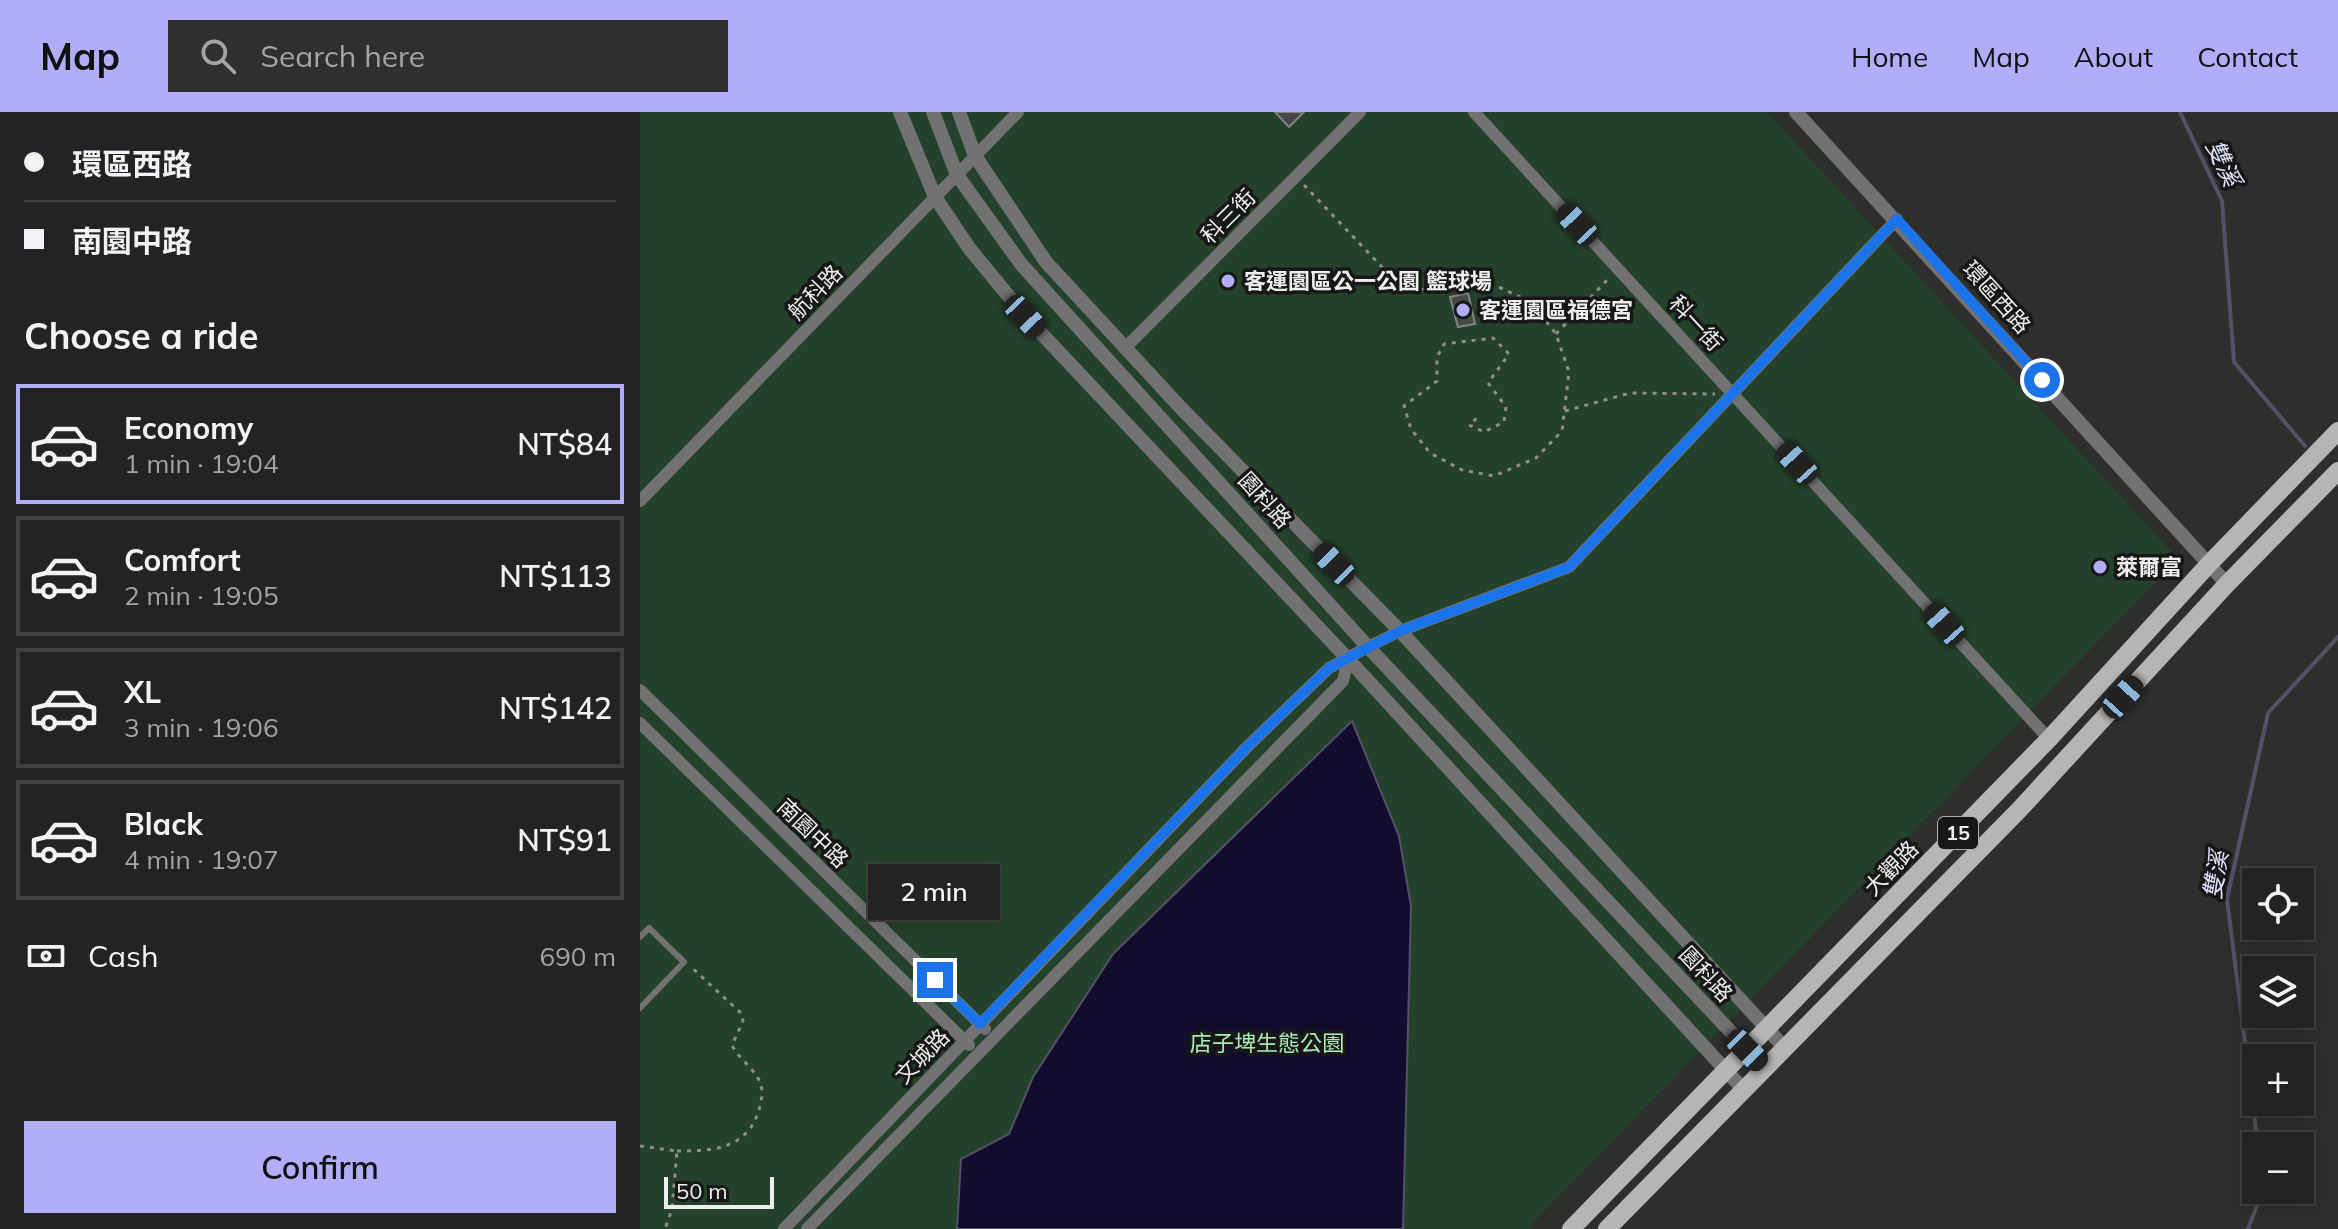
<!DOCTYPE html>
<html lang="en">
<head>
<meta charset="utf-8">
<style>
  :root { --surface:#222322; --page:#2e2f2f; --text:#f1f3f6; --muted:#a2a4a5; --line:#3f4040; --accent:#b2adf9 }
  body { margin:0; font-family:Mulish,"Noto Sans TC",sans-serif; background:var(--page); color:var(--text); height:100vh; display:flex; flex-direction:column; font-size:30px; white-space:nowrap }
  * { box-sizing:border-box; margin:0 }
  p { font-size:26px; color:var(--muted) }
  .icon { flex:none; width:44px; height:44px; fill:none; stroke:currentColor; stroke-width:2; stroke-linecap:round; stroke-linejoin:round }
  .map { position:relative; flex:1; overflow:hidden }
  .side { display:flex; flex-direction:column; background:var(--surface); width:640px }
  .side>* { flex:none }
  .guide { display:grid; align-content:center; height:176px; padding:0 24px; background:var(--surface) }
  .tools { position:absolute; left:1602px; top:756px; display:grid; gap:16px }
  .tools a { display:grid; place-items:center; width:72px; height:72px; border-radius:0px; background:var(--surface); box-shadow:0 4px 20px #0003,0 0 0 2px var(--line); font-size:40px }
  .scale { position:absolute; left:24px; bottom:20px; width:110px; box-sizing:border-box; padding-left:8px; border:4px solid #edefed; border-top:0; font-size:22px; line-height:28px; white-space:nowrap; color:#edefed; -webkit-text-stroke:6px #161716; paint-order:stroke }
  .end { position:absolute; width:36px; height:36px; margin:-18px; border:10px solid #1a73e8; background:#fff; box-shadow:0 0 0 4px #fff }
  .from { border-radius:50% }
  .bubble { position:absolute; height:56px; border-radius:0px; background:var(--surface); box-shadow:0 4px 20px #0003,0 0 0 2px var(--line); font-size:26px; font-weight:600; line-height:56px; text-align:center }
  .car { position:absolute; width:24px; height:48px; margin:-24px -12px; border-radius:10px; box-shadow:0 0 6px 2px #0007; background:linear-gradient(#222 24%,#8ab4d8 0 40%,#222 0 76%,#8ab4d8 0 86%,#222 0) }
  .guide b { display:flex; align-items:center; gap:28px; height:76px; font-size:30px }
  .guide b+b { border-top:2px solid var(--line) }
  .guide i { width:20px; height:20px; background:var(--text) }
  ul { padding:0; list-style:none }
  li { display:flex; align-items:center; gap:24px; height:120px; margin:0 16px 12px; padding:0 8px; border:4px solid var(--line); border-radius:0px }
  li div { flex:1 }
  li b { display:block; font-size:30px }
  li em { font-style:normal; font-weight:600 }
  li.on { border-color:var(--accent) }
  li>.icon { width:72px; height:72px; stroke-width:1.5 }
  h2 { padding:0 24px; font-size:36px; line-height:96px }
  .pay { display:flex; align-items:center; gap:20px; height:88px; padding:0 24px; font-size:30px }
  .pay p { margin-inline-start:auto }
  .action { display:flex; gap:16px; margin-top:auto; padding:16px 24px }
  .action a { flex:1; height:92px; border-radius:0px; background:var(--accent); color:#111; font-size:32px; font-weight:600; line-height:92px; text-align:center }
  header { display:flex; align-items:center; gap:48px; box-sizing:border-box; height:112px; padding:0 40px; background:var(--accent); color:#111 }
  header strong { font-size:38px }
  nav { display:flex; gap:44px; margin-inline-start:auto; font-size:28px }
  .search { width:560px; height:72px; background:var(--page); display:flex; align-items:center; gap:20px; box-sizing:border-box; padding:0 28px; border-radius:0px; color:var(--muted); font-size:30px }
  main { display:flex; flex:1; min-height:0 }
  .map>svg:first-child { display:block }
</style>
</head>
<body>
<header>
<strong>Map</strong>
<div class="search"><svg class="icon" aria-label="search" viewBox="0 0 24 24"><circle cx="10" cy="10" r="6"/><path d="M15 15l6 6"/></svg>Search here</div>
<nav><a>Home</a><a>Map</a><a>About</a><a>Contact</a></nav>
</header>
<main>
<section class="side">
<div class="guide">
<b><i class="from"></i>環區西路</b>
<b><i></i>南園中路</b>
</div>
<h2>Choose a ride</h2>
<ul>
<li class="on"><svg class="icon" aria-label="car" viewBox="0 0 24 24"><path d="M5 17H2v-5l4-1 3-4h7l3 4 3 1v5h-3M9 17h6M6 11h13"/><circle cx="7" cy="17" r="2"/><circle cx="17" cy="17" r="2"/></svg><div><b>Economy</b><p>1 min · 19:04</p></div><em>NT$84</em></li>
<li><svg class="icon" aria-label="car" viewBox="0 0 24 24"><path d="M5 17H2v-5l4-1 3-4h7l3 4 3 1v5h-3M9 17h6M6 11h13"/><circle cx="7" cy="17" r="2"/><circle cx="17" cy="17" r="2"/></svg><div><b>Comfort</b><p>2 min · 19:05</p></div><em>NT$113</em></li>
<li><svg class="icon" aria-label="car" viewBox="0 0 24 24"><path d="M5 17H2v-5l4-1 3-4h7l3 4 3 1v5h-3M9 17h6M6 11h13"/><circle cx="7" cy="17" r="2"/><circle cx="17" cy="17" r="2"/></svg><div><b>XL</b><p>3 min · 19:06</p></div><em>NT$142</em></li>
<li><svg class="icon" aria-label="car" viewBox="0 0 24 24"><path d="M5 17H2v-5l4-1 3-4h7l3 4 3 1v5h-3M9 17h6M6 11h13"/><circle cx="7" cy="17" r="2"/><circle cx="17" cy="17" r="2"/></svg><div><b>Black</b><p>4 min · 19:07</p></div><em>NT$91</em></li>
</ul>
<div class="pay"><svg class="icon" aria-label="cash" viewBox="0 0 24 24"><path d="M3 7h18v10H3z"/><circle cx="12" cy="12" r="2"/></svg>Cash<p>690 m</p></div>
<div class="action"><a>Confirm</a></div>
</section>
<div class="map">
<svg width="1698" height="1117" viewBox="0 0 1698 1117">
  <rect width="100%" height="100%" fill="#2d2f2d"/>
  <!-- green -->
  <path fill="#24422b" d="M0,0H1127L1538,447L887,1117H0Z"/>
  <!-- water -->
  <path fill="#120c2d" stroke="#545067" stroke-width="2" d="M712,609L759,724L771,794L763,1117H317L321,1047L369,1022L393,965L473,842Z"/>
  <g fill="none" stroke-linecap="round" stroke-linejoin="round">
    <!-- stream -->
    <path stroke="#545067" stroke-width="4" d="M1540,0L1582,89L1594,250L1665,334
      M1618,1034L1587,787L1628,601L1698,525
      M1608,1117L1623,1078"/>
  </g>
  <!-- building -->
  <path fill="#464947" stroke="#808381" stroke-width="2" d="M635,0H664L649,15Z
    M828,181L835,212L818,215L810,185Z"/>
  <g fill="none" stroke-linecap="round" stroke-linejoin="round">
    <!-- path -->
    <path stroke="#8d8f8d" stroke-width="3" stroke-dasharray="4 6" stroke-linecap="butt" d="M664,73L760,174L789,178L850,171L891,190L916,222L929,260L922,319L896,346L854,364L822,358L790,341L771,317L764,294L797,269V245L804,232L853,226L869,242L848,271L866,295L864,310L844,320L829,313L838,305
      M916,222L968,167
      M925,299L990,281L1075,282
      M0,1034L37,1039L32,1097L25,1117
      M37,1039C71,1039 107,1038 119,998C121,990 123,981 121,973C116,957 99,948 92,933L103,909L101,901L51,855"/>
    <!-- service -->
    <path stroke="#727273" stroke-width="6" d="M0,825L9,816L44,850L0,896"/>
    <!-- minor -->
    <path stroke="#727273" stroke-width="12" d="M834,0L1409,627
      M485,236L720,0
      M0,389L378,0
      M0,578L345,917
      M0,611L329,933
      M144,1117L609,633L689,556L728,535L760,519L929,455L1257,107
      M167,1117L703,569L708,547"/>
    <!-- tertiary -->
    <path stroke="#727273" stroke-width="14" d="M260,0L295,85L329,136L385,204L708,547L1103,977
      M293,0L317,63L381,152L728,535L1124,955
      M319,0L335,44L406,150L541,296L760,519L1144,935
      M1156,0L1587,472"/>
    <!-- primary -->
    <path stroke="#b5b5b8" stroke-width="18" d="M931,1117L1409,627L1569,452L1698,319
      M967,1117L1379,698L1587,472L1698,359"/>
  </g>
  <g fill="none" stroke-linecap="round" stroke-linejoin="round">
    <!-- route -->
    <path stroke="#1a73e8" stroke-width="10" d="M295,868L340,912L609,633L689,556L760,519L929,455L1257,107L1402,268"/>
  </g>
  <!-- markers -->
  <g fill="#b2adf9" stroke="#161716" stroke-width="3">
    <circle cx="588" cy="169" r="8"/>
    <circle cx="823" cy="198" r="8"/>
    <circle cx="1460" cy="455" r="8"/>
  </g>
  <g text-anchor="middle" stroke-width="7" stroke-linejoin="round" paint-order="stroke">
    <!-- shield labels -->
    <rect fill="#161716" stroke="#acaeac" stroke-width="2" x="1298" y="705" width="40" height="32" rx="6"/>
    <g font-size="20" font-weight="bold" fill="#edefed">
      <text x="1318" y="728">15</text>
    </g>
    <!-- street labels -->
    <g font-size="22" fill="#edefed" stroke="#161716">
      <text transform="translate(588 104) rotate(-45)" y="8">科三街</text>
      <text transform="translate(175 180) rotate(-46)" y="8">航科路</text>
      <text transform="translate(1357 185) rotate(48)" y="8">環區西路</text>
      <text transform="translate(1056 211) rotate(47)" y="8">科一街</text>
      <text transform="translate(625 388) rotate(48)" y="8">園科路</text>
      <text transform="translate(173 721) rotate(44)" y="8">南園中路</text>
      <text transform="translate(1251 756) rotate(-46)" y="8">大觀路</text>
      <text transform="translate(1066 862) rotate(47)" y="8">園科路</text>
      <text transform="translate(282 944) rotate(-46)" y="8">文城路</text>
    </g>
    <!-- poi labels -->
    <g font-size="22" font-weight="bold" fill="#edefed" stroke="#161716" text-anchor="start">
      <text x="604" y="177">客運園區公一公園 籃球場</text>
      <text x="839" y="206">客運園區福德宮</text>
      <text x="1476" y="463">萊爾富</text>
    </g>
    <!-- park labels -->
    <g font-size="22" fill="#abe9b7" stroke="#161716">
      <text x="627" y="939">店子埤生態公園</text>
    </g>
    <!-- water labels -->
    <g font-size="24" font-style="italic" fill="#e1e1fc" stroke="#161716">
      <text transform="translate(1583 51) rotate(65)" y="8">雙溪</text>
      <text transform="translate(1576 763) rotate(-81)" y="8">雙溪</text>
    </g>
  </g>
</svg>
<div class="tools">
<a><svg class="icon" aria-label="locate" viewBox="0 0 24 24"><circle cx="12" cy="12" r="6"/><path d="M12 2v4M12 18v4M2 12h4M18 12h4"/></svg></a>
<a><svg class="icon" aria-label="layers" viewBox="0 0 24 24"><path d="M12 4l9 5-9 5-9-5zM3 14l9 5 9-5"/></svg></a>
<a>+</a>
<a>−</a>
</div>
<div class="scale">50 m</div>
<i class="end from" style="left:1402px;top:268px"></i>
<i class="end" style="left:295px;top:868px"></i>
<div class="bubble" style="left:228px;top:752px;width:132px">2 min</div>
<i class="car" style="left:937px;top:112px;rotate:317deg"></i>
<i class="car" style="left:385px;top:204px;rotate:137deg"></i>
<i class="car" style="left:1157px;top:351px;rotate:318deg"></i>
<i class="car" style="left:694px;top:452px;rotate:316deg"></i>
<i class="car" style="left:1304px;top:512px;rotate:318deg"></i>
<i class="car" style="left:1483px;top:585px;rotate:42deg"></i>
<i class="car" style="left:1107px;top:938px;rotate:135deg"></i>
</div>
</main>
</body>
</html>
